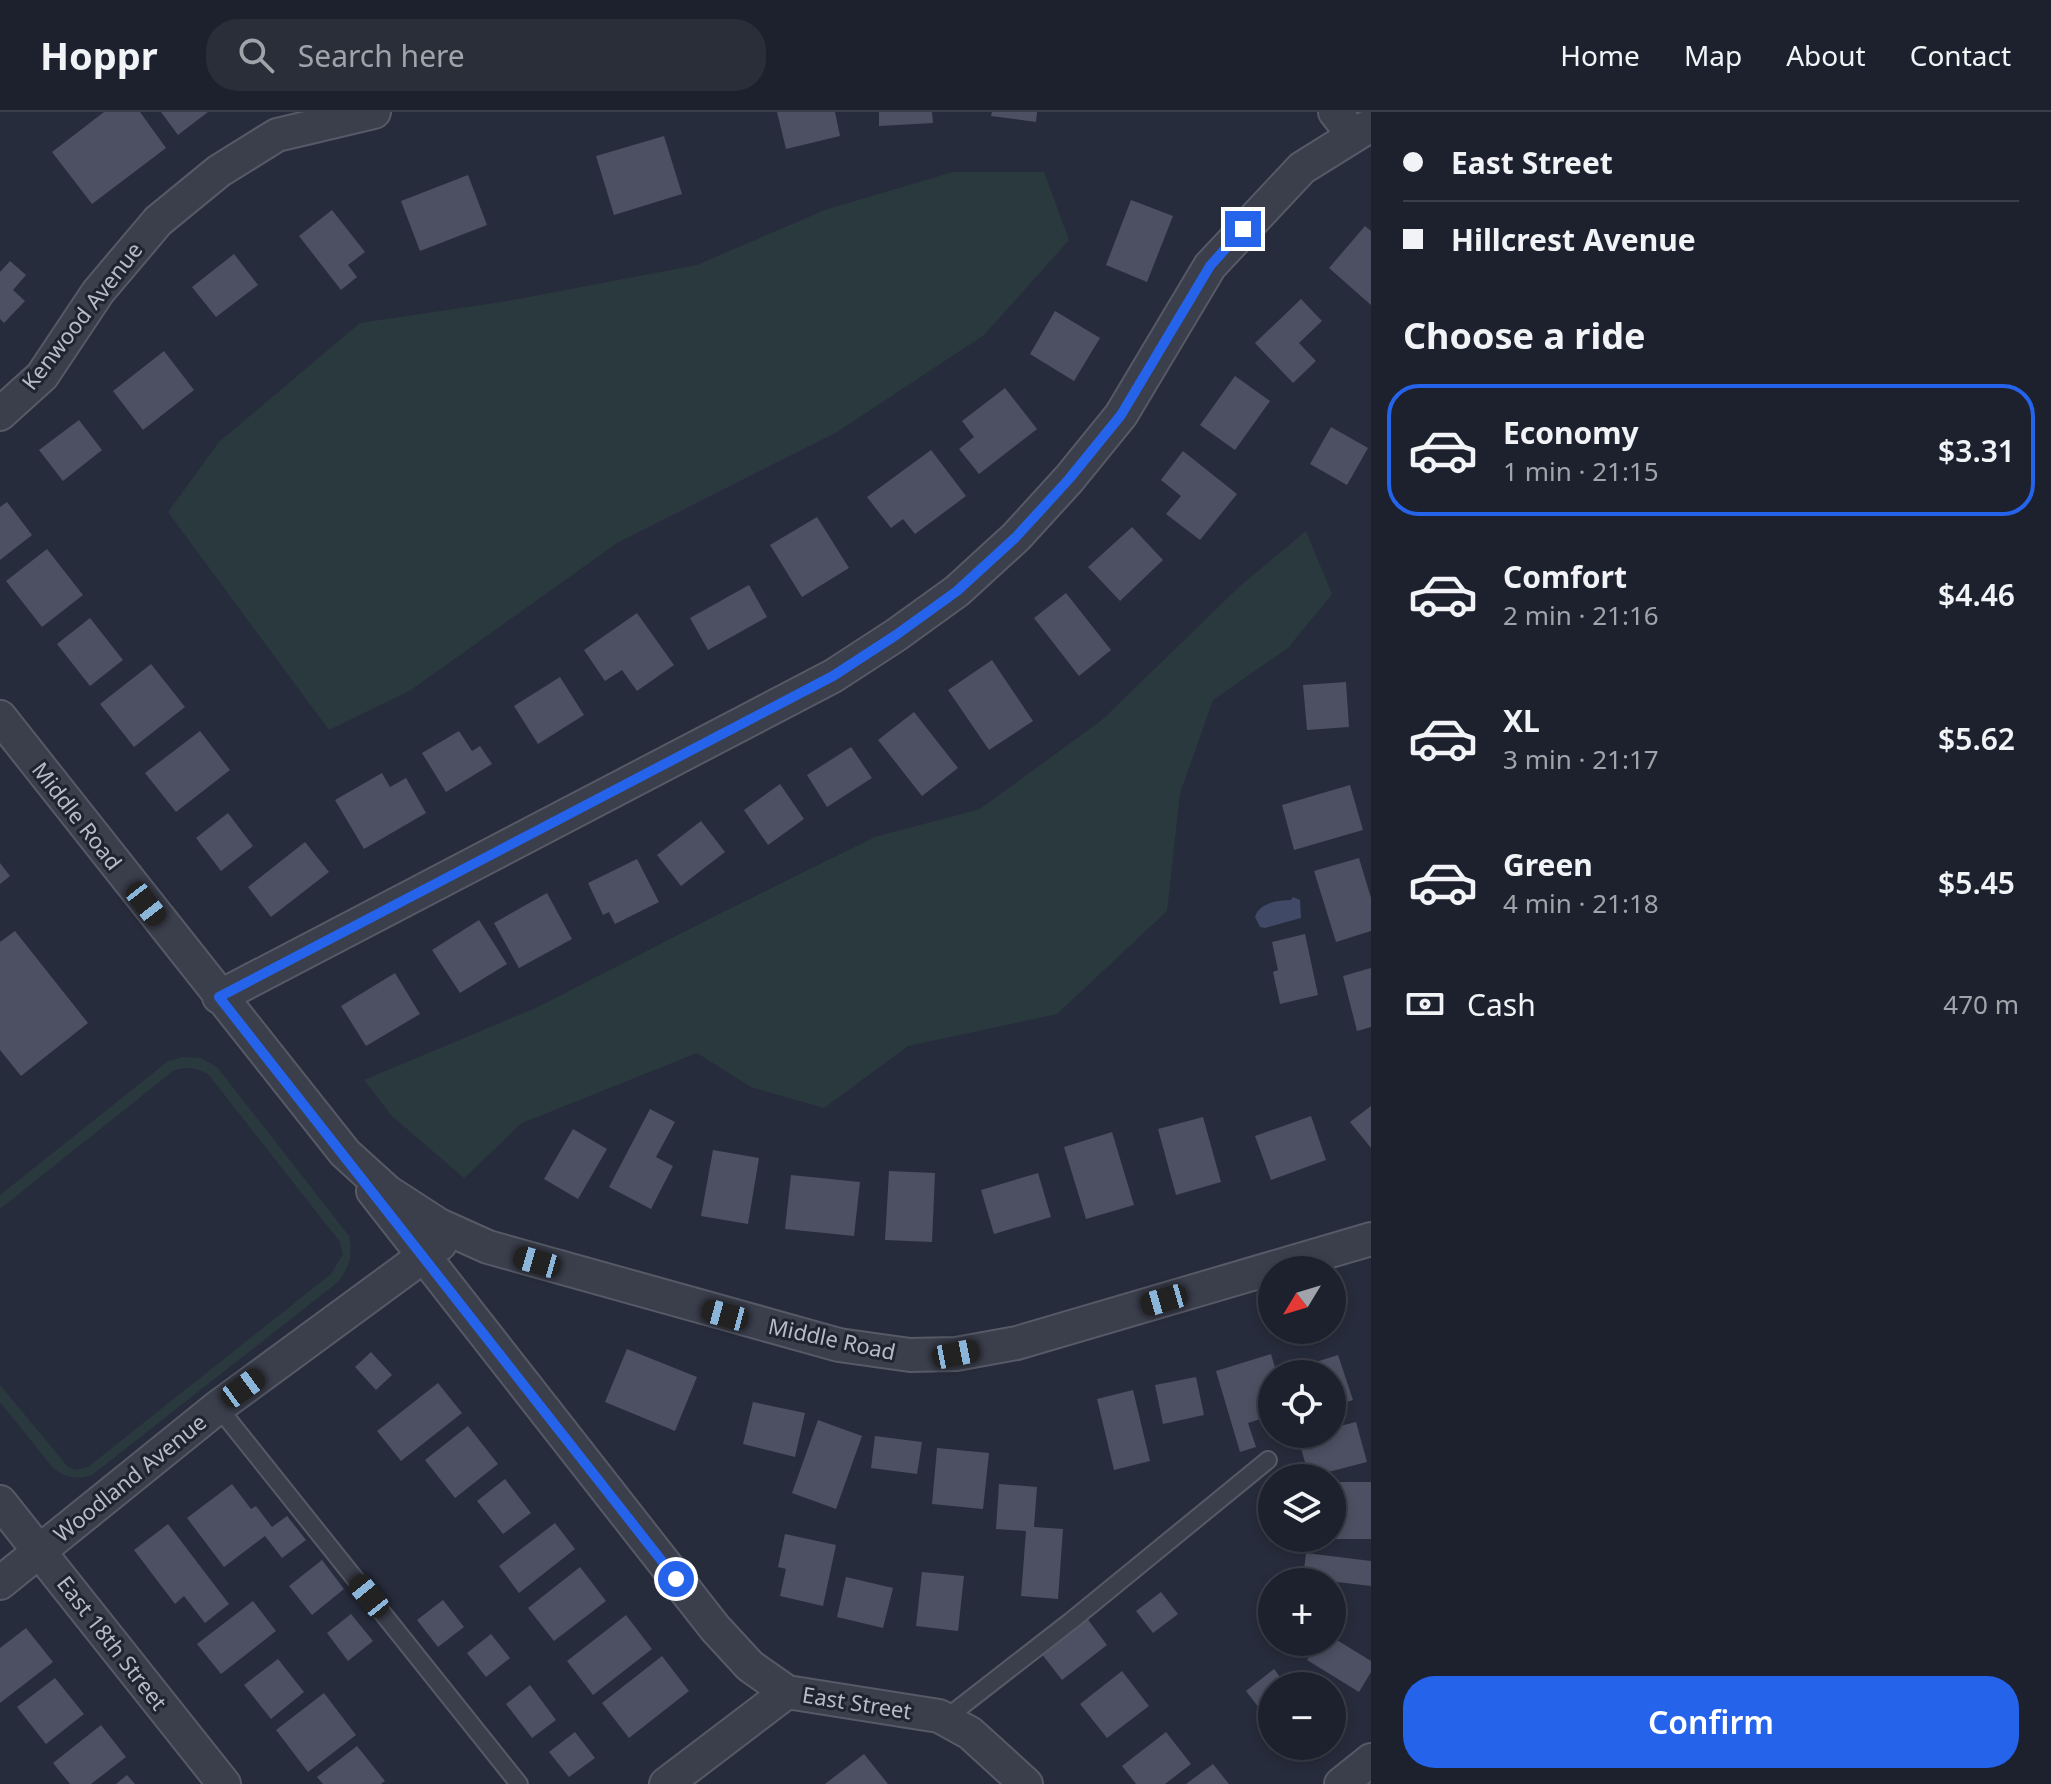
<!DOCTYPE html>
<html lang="en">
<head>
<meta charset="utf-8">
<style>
  :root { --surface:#1d212d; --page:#2a2e39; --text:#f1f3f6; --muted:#a0a3aa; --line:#3b3e49; --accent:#2563eb }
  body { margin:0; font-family:"Noto Sans",sans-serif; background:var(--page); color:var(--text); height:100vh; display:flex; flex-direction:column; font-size:30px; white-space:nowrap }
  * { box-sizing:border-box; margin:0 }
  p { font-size:26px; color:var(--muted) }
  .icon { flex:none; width:44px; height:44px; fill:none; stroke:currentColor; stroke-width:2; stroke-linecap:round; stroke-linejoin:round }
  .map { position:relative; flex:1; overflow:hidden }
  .side { display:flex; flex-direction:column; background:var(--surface); width:680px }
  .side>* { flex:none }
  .hud { display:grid; align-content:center; height:176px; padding:0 32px; background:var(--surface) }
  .needle { width:52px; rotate:232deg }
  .controls { position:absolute; left:1258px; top:1144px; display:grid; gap:16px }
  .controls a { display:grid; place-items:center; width:88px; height:88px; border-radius:50%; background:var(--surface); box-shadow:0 4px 12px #0003,0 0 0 2px var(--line); font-size:40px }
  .end { position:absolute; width:36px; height:36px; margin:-18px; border:10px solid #2563eb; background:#fff; box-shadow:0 0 0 4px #fff }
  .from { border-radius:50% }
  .car { position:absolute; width:24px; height:48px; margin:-24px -12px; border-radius:10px; box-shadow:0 0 6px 2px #0007; background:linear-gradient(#222 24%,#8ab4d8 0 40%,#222 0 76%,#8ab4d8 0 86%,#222 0) }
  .hud b { display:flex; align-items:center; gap:28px; height:76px; font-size:30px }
  .hud b+b { border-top:2px solid var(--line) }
  .hud i { width:20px; height:20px; background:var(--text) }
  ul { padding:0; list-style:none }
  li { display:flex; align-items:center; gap:24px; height:132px; margin:0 16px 12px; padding:0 16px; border:4px solid transparent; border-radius:32px }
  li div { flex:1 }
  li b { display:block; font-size:30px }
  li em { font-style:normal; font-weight:600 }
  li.current { border-color:var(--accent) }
  li>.icon { width:72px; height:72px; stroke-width:1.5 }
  h2 { padding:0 32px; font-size:36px; line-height:96px }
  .pay { display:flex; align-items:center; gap:20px; height:88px; padding:0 32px; font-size:30px }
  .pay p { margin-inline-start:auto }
  .cta { display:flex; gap:16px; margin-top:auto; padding:16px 32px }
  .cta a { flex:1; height:92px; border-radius:32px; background:var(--accent); color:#fff; font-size:32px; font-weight:600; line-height:92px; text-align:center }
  header { display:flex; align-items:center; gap:48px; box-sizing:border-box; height:112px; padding:0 40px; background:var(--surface); border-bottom:2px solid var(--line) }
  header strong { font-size:38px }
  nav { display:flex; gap:44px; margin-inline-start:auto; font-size:28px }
  .search { width:560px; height:72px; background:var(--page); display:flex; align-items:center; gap:20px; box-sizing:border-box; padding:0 28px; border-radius:32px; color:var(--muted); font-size:30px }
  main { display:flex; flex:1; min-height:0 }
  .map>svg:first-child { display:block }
</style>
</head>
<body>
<header>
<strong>Hoppr</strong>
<div class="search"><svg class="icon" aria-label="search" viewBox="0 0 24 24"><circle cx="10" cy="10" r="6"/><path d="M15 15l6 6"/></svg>Search here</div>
<nav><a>Home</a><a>Map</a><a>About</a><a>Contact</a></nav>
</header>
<main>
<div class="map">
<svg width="1371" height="1672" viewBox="0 0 1371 1672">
  <rect width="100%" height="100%" fill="#272c3c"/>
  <!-- green -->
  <path fill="#2a393e" d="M953,60H1044L1069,128L984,223L837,320L617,431L411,578L329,618L168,400L219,330L360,211L508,189L697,153L825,98Z
    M1306,419L1332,482L1288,536L1213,588L1180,681L1167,799L1057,902L908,934L824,996L751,975L697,941L522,1011L464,1066L392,1004L364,968L538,895L713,805L875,725L980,697L1102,608L1239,475Z
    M182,945L201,946L217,955L349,1124C353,1144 350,1153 338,1170L92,1363C75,1368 67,1366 53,1356L0,1290V1273L68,1355L76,1358L88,1355L331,1162L343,1142L340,1130L208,962C195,955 187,954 173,959L0,1097V1083L167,950Z"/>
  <!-- water -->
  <path fill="#404965" d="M1293,785L1300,788L1301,806L1265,816L1260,815L1255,805C1259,791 1278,788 1291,788Z"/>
  <!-- building -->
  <path fill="#4c5062" d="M104,0H140L166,36L92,92L52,40Z
    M161,0H208L178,23Z
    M777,0H835L840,24L786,37Z
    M879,0H932L933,11L879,14Z
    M992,0H1037L1036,10L991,4Z
    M664,24L682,82L614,103L596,44Z
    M468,63L487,113L420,139L401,89Z
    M1131,88L1173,104L1147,170L1106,153Z
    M332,98L365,140L348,153L357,165L341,178L299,124Z
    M1365,114L1371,119V193L1329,156Z
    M234,142L258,173L216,205L192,175Z
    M10,149L26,163L13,178L25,189L4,211L0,207V160Z
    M1301,187L1322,209L1299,231L1316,249L1293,271L1255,231Z
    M1055,199L1100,226L1074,269L1030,242Z
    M164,239L194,278L143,318L113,279Z
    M1235,264L1270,289L1235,338L1200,313Z
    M1005,276L1037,317L979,362L959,337L974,325L962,309Z
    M79,308L102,338L63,369L39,338Z
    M1331,315L1368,336L1347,373L1310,352Z
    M931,338L966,384L915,422L903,407L891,416L867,385Z
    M1183,339L1237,382L1200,428L1166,402L1181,384L1161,368Z
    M7,390L32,423L0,448V395Z
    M817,405L849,456L802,485L770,433Z
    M1132,415L1163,448L1120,489L1088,455Z
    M47,437L83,483L42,515L6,469Z
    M749,473L767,505L708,538L690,506Z
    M1066,481L1111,538L1079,564L1034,506Z
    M637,501L674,553L637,579L622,558L605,569L584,538Z
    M90,506L123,548L90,574L57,532Z
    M992,548L1033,609L989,638L948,578Z
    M151,552L185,595L134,635L100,592Z
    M560,565L584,603L538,632L514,594Z
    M1346,570L1349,615L1307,618L1303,573Z
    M914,600L958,656L922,684L878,628Z
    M200,619L230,658L176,700L145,661Z
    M459,619L472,639L480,634L492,652L446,680L422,641Z
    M851,635L872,666L827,695L807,663Z
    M382,661L390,675L406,666L426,701L364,737L335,688Z
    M780,672L804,707L768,733L744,698Z
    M1350,673L1363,718L1294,738L1282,693Z
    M228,701L253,734L221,759L196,726Z
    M701,709L725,740L681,774L657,743Z
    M305,730L329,760L271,805L248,775Z
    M1359,746L1371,786V819L1336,830L1314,759Z
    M637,747L659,790L615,812L609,800L603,803L588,771Z
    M0,751L10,764L0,772Z
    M547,781L572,827L519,856L494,811Z
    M479,808L507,852L460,881L432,838Z
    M15,819L88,911L21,964L0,938V830Z
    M1305,822L1318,883L1280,892L1273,860L1278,858L1272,830Z
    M1371,856V915L1357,919L1343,864Z
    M395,861L420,902L366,934L341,894Z
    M1371,994V1036L1350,1010Z
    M650,997L675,1010L656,1045L673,1054L651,1097L609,1075Z
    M1311,1004L1326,1048L1271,1068L1255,1024Z
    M1203,1005L1221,1070L1176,1083L1158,1017Z
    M573,1017L607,1037L578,1087L544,1067Z
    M1112,1020L1134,1093L1086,1107L1064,1035Z
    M713,1038L759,1046L748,1112L701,1104Z
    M889,1059L935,1061L932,1130L885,1128Z
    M1038,1061L1051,1105L994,1122L981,1078Z
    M791,1063L860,1070L854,1124L785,1117Z
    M627,1237L697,1265L675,1319L605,1290Z
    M371,1240L392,1263L376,1278L355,1255Z
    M1271,1242L1277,1262H1272V1303L1248,1311L1256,1335L1240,1340L1216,1259Z
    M1338,1243L1353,1288L1332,1295V1262H1302L1300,1255Z
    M1196,1265L1204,1303L1163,1312L1155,1273Z
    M438,1271L462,1301L401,1349L377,1319Z
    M1133,1278L1150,1349L1114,1358L1097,1287Z
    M753,1290L805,1301L795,1345L743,1332Z
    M818,1308L862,1324L836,1397L792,1381Z
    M1356,1310L1367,1350L1309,1365L1298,1325L1310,1322H1332V1316Z
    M468,1314L498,1352L455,1386L425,1348Z
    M875,1324L922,1330L917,1362L871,1356Z
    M937,1336L989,1341L983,1397L932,1392Z
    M505,1367L531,1401L503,1422L477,1389Z
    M1332,1370H1371V1427H1332Z
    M232,1372L251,1397L256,1394L272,1415L287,1404L306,1428L282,1446L265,1424L224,1455L187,1406Z
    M999,1372L1037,1375L1034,1415L1063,1417L1058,1487L1021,1484L1026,1419L996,1417Z
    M555,1411L575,1437L519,1481L499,1454Z
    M168,1412L229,1492L205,1511L184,1484L175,1492L134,1438Z
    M785,1422L836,1433L823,1494L780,1484L786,1457L778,1455Z
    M1306,1441L1371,1449V1474L1303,1466Z
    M322,1448L344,1477L312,1503L289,1474Z
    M580,1455L606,1489L554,1529L528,1496Z
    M922,1460L964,1464L958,1519L916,1514Z
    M846,1465L893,1476L883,1516L837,1505Z
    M1161,1480L1178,1502L1153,1521L1136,1499Z
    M443,1488L464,1515L438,1535L417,1508Z
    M253,1489L276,1519L221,1562L197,1532Z
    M351,1502L373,1529L348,1549L327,1521Z
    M626,1503L652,1537L593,1583L567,1549Z
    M1086,1505L1107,1533L1062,1568L1041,1541Z
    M26,1516L53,1550L0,1591V1536Z
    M491,1522L510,1546L486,1565L467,1541Z
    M1332,1525L1371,1549V1560L1359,1580L1307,1548L1318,1530H1332Z
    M662,1544L689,1579L629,1626L602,1591Z
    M278,1547L304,1580L271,1607L244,1573Z
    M1274,1557L1287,1574H1272V1613L1246,1579Z
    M1122,1559L1149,1594L1107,1626L1080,1592Z
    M55,1566L84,1602L46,1632L17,1595Z
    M530,1573L556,1608L532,1626L506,1592Z
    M324,1581L356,1623L308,1660L276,1618Z
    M101,1613L126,1645L91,1672H70L53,1651Z
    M575,1620L595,1646L569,1665L549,1640Z
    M1166,1620L1191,1652L1165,1672H1136L1122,1654Z
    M357,1634L385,1669L381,1672H323L317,1665Z
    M864,1642L888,1672H825Z
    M1213,1652L1229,1672H1186Z
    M127,1663L135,1672H116Z"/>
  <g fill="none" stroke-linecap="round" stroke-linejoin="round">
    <!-- service casing -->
    <g stroke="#565a67" stroke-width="20">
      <path id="service" d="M218,1295L519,1672
        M945,1607L1071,1509L1268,1348"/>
    </g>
    <!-- minor casing -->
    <g stroke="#565a67" stroke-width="36">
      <path id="minor" d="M1335,0L1353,23
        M0,302L42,264L98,180L158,109L219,59L277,23L374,0
        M0,605L345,1041L388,1080L439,1113L488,1135L839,1233L910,1243L956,1242L1017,1231L1371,1127
        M219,885L833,564L896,523L957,479L1016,425L1069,367L1121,303L1210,154L1302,56L1371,13
        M373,1079L715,1516L750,1554L787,1580L939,1604L970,1621L1026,1672
        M0,1390L224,1672
        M0,1471L218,1295L440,1132
        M666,1672L787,1580
        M1341,1672L1371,1648"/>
    </g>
    <!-- service -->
    <use href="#service" stroke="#3b3f4c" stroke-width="16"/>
    <!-- minor -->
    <use href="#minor" stroke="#3b3f4c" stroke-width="32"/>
  </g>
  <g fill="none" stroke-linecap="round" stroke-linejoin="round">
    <!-- route -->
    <path stroke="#2563eb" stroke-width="10" d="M676,1467L219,885L833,564L896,523L957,479L1016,425L1069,367L1121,303L1210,154L1243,117"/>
  </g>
  <g text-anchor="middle" stroke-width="6" stroke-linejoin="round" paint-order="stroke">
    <!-- street labels -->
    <g font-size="22" fill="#b7bac7" stroke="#202431">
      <text transform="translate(82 204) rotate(-52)" y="8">Kenwood Avenue</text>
      <text transform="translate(77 704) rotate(52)" y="8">Middle Road</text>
      <text transform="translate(832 1227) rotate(12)" y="8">Middle Road</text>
      <text transform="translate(130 1366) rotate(-39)" y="8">Woodland Avenue</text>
      <text transform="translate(112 1531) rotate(52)" y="8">East 18th Street</text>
      <text transform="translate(857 1591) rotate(9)" y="8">East Street</text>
    </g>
  </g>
</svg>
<div class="controls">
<a><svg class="needle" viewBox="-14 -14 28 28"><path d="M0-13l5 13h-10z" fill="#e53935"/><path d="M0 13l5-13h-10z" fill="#a0a3aa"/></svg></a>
<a><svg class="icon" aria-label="locate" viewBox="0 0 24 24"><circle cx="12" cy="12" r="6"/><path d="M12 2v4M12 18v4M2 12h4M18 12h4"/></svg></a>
<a><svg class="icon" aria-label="layers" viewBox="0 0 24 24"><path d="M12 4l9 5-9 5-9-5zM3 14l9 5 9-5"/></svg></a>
<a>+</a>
<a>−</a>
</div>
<i class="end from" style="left:676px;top:1467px"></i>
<i class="end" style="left:1243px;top:117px"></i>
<i class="car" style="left:146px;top:792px;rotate:142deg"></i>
<i class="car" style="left:537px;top:1150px;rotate:286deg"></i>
<i class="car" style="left:1164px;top:1188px;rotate:254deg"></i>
<i class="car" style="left:725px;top:1203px;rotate:285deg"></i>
<i class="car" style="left:956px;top:1242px;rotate:79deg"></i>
<i class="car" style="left:243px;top:1276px;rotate:54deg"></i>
<i class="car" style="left:369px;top:1484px;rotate:321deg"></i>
</div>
<section class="side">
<div class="hud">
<b><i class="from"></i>East Street</b>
<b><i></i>Hillcrest Avenue</b>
</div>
<h2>Choose a ride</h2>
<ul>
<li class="current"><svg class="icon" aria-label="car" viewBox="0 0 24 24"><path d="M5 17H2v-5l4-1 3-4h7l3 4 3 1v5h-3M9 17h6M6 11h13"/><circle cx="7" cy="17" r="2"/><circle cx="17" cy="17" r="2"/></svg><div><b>Economy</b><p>1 min · 21:15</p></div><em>$3.31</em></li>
<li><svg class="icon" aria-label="car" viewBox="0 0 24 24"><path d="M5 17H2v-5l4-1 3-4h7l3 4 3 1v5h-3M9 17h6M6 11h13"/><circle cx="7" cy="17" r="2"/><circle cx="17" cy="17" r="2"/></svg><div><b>Comfort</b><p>2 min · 21:16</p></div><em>$4.46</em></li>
<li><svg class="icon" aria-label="car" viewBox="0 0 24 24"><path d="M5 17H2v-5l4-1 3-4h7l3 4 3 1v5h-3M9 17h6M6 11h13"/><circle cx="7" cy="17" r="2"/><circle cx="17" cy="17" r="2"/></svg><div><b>XL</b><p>3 min · 21:17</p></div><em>$5.62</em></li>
<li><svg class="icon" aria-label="car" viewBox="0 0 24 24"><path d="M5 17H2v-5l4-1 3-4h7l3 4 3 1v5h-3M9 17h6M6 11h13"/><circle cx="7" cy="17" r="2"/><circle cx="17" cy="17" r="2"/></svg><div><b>Green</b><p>4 min · 21:18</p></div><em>$5.45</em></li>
</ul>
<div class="pay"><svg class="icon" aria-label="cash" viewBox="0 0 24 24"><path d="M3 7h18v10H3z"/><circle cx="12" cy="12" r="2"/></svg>Cash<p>470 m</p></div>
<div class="cta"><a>Confirm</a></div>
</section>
</main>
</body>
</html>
